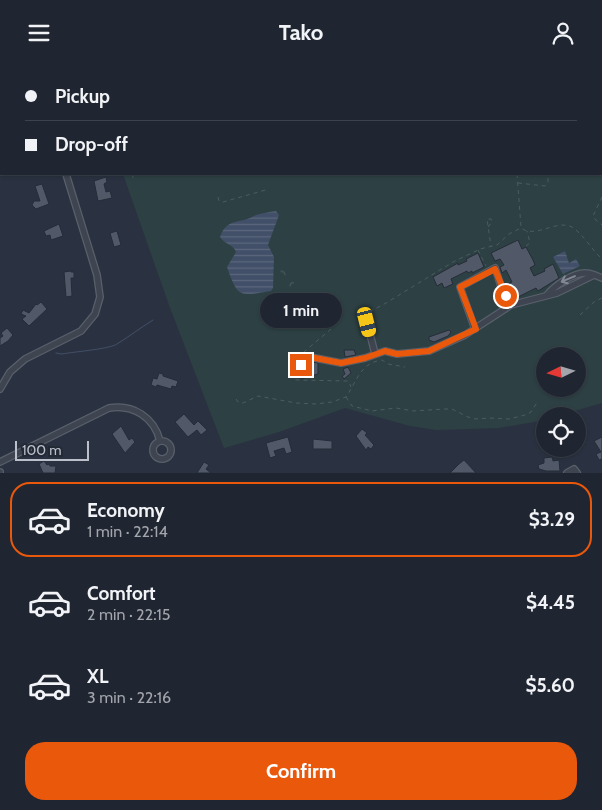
<!DOCTYPE html>
<html lang="en">
<head>
<meta charset="utf-8">
<style>
  :root { --surface:#202631; --page:#282e39; --text:#f1f3f6; --muted:#a2a5ab; --line:#3d434d; --accent:#ea580c }
  body { margin:0; font-family:Cabin,sans-serif; background:var(--page); color:var(--text); height:100vh; display:flex; flex-direction:column; font-size:19px; white-space:nowrap }
  * { box-sizing:border-box; margin:0 }
  p { font-size:16px; color:var(--muted) }
  .icon { flex:none; width:28px; height:28px; fill:none; stroke:currentColor; stroke-width:2; stroke-linecap:round; stroke-linejoin:round }
  .map { position:relative; height:408px; overflow:hidden }
  .side { display:flex; flex-direction:column; background:var(--surface); flex:1 }
  .side>* { flex:none }
  .banner { position:absolute; left:0px; top:0px; width:602px; height:110px; box-shadow:0 1px 4px #0004,0 0 0 1px var(--line); display:grid; align-content:center; height:110px; padding:0 25px; background:var(--surface) }
  .needle { width:32px; rotate:265deg }
  .buttons { position:absolute; left:536px; top:282px; display:grid; gap:10px }
  .buttons a { display:grid; place-items:center; width:50px; height:50px; border-radius:50%; background:var(--surface); box-shadow:0 1px 4px #0004,0 0 0 1px var(--line); font-size:25px }
  .scale { position:absolute; left:15px; bottom:12px; width:74px; box-sizing:border-box; padding-left:5px; border:2px solid #bbc0cb; border-top:0; font-size:14px; line-height:18px; white-space:nowrap; color:#bbc0cb; -webkit-text-stroke:4px #232a36; paint-order:stroke }
  .end { position:absolute; width:22px; height:22px; margin:-11px; border:6px solid #ea580c; background:#fff; box-shadow:0 0 0 2px #fff }
  .from { border-radius:50% }
  .bubble { position:absolute; height:35px; border-radius:18px; background:var(--surface); box-shadow:0 1px 4px #0004,0 0 0 1px var(--line); font-size:16px; font-weight:700; line-height:35px; text-align:center }
  .car { position:absolute; width:15px; height:30px; margin:-15px -8px; border-radius:6px; box-shadow:0 0 4px 1px #0007; background:linear-gradient(#f5c518 24%,#345 0 40%,#f5c518 0 76%,#345 0 86%,#f5c518 0) }
  .banner b { display:flex; align-items:center; gap:18px; height:48px; font-size:19px }
  .banner b+b { border-top:1px solid var(--line) }
  .banner i { width:12px; height:12px; background:var(--text) }
  ul { padding:9px 0 0; list-style:none }
  li { display:flex; align-items:center; gap:15px; height:75px; margin:0 10px 8px; padding:0 15px; border:2px solid transparent; border-radius:20px }
  li div { flex:1 }
  li b { display:block; font-size:19px }
  li em { font-style:normal; font-weight:700 }
  li.active { border-color:var(--accent) }
  li>.icon { width:45px; height:45px; stroke-width:1.5 }
  .button { display:flex; gap:10px; margin-top:auto; padding:10px 25px }
  .button a { flex:1; height:58px; border-radius:20px; background:var(--accent); color:#fff; font-size:20px; font-weight:700; line-height:58px; text-align:center }
  header { display:flex; justify-content:space-between; align-items:center; height:65px; padding:0 25px; background:var(--surface); font-size:22px; font-weight:700 }
  .map>svg:first-child { display:block }
</style>
</head>
<body>
<header><svg class="icon" aria-label="menu" viewBox="0 0 24 24"><path d="M4 6h16M4 12h16M4 18h16"/></svg>Tako<svg class="icon" aria-label="person" viewBox="0 0 24 24"><circle cx="12" cy="8" r="4"/><path d="M4 21q1-7 8-7t8 7"/></svg></header>
<div class="map">
<svg width="602" height="408" viewBox="0 0 602 408">
  <defs>
    <pattern id="forest-crowns" width="20" height="18" patternUnits="userSpaceOnUse" patternTransform="scale(1.25)"><rect width="20" height="18" fill="#2d4043"/><path d="M2 6a3 3 0 1 1 6 0M12 15a3 3 0 1 1 6 0" fill="none" stroke="#4a5a5d"/></pattern>
    <pattern id="water-rules" width="6" height="5" patternUnits="userSpaceOnUse" patternTransform="scale(1.25)"><rect width="6" height="5" fill="#424f68"/><path d="M0 2.5h6" fill="none" stroke="#5b677c"/></pattern>
  </defs>
  <rect width="100%" height="100%" fill="#2a3241"/>
  <!-- green -->
  <path fill="#2d4043" fill-rule="evenodd" d="M258,0H602V338L557,351H545V355L499,363L436,365L410,361L345,343L279,367L224,383L169,240L123,109H601V1ZM545,291H578V324H545Z"/>
  <!-- forest -->
  <path fill="url(#forest-crowns)" d="M281,194H285L292,214L297,224L298,230L292,248L287,253L274,256C264,244 277,235 280,222C282,215 280,205 280,197Z"/>
  <!-- water -->
  <path fill="url(#water-rules)" d="M276,146L279,150L268,180L274,192L273,223L271,226C240,231 238,234 227,202L236,187C233,179 224,179 220,172C224,159 232,157 244,155C248,154 252,152 256,150C262,148 269,147 276,146Z
    M565,186L569,198L576,194L580,201L563,209L553,192Z"/>
  <g fill="none" stroke-linecap="round" stroke-linejoin="round">
    <!-- stream -->
    <path stroke="#424f68" stroke-width="1" d="M205,1L206,0
      M56,288L62,289C72,287 110,284 117,279C130,271 140,263 153,255"/>
  </g>
  <!-- building -->
  <path fill="#515969" stroke="#252c38" d="M106,112L107,117L104,119L106,127L110,126L112,133L98,136L94,116Z
    M42,119L49,139L36,144L32,140L34,136H40L35,121Z
    M59,159L63,171L51,175L50,170L46,171L44,166Z
    M117,166L121,180L114,182L110,168Z
    M518,175L522,184L526,182L533,195L535,200L530,203L534,211L545,206L544,204L553,199L559,213L538,226L536,223L514,234L508,224V219L512,217L506,205L502,208L500,202L504,200L500,194L495,196L491,188Z
    M478,188L484,202L472,208V206L468,208L467,206L451,214L453,219L444,223L442,218L437,221L433,212L458,198V200L467,196L466,194Z
    M71,206V207H74V213H71L72,231L66,232L64,207Z
    M41,237L47,244L29,261L22,254L26,251L21,249L23,245L29,248L36,239L37,240Z
    M7,263L13,270L8,276L0,281V273L3,271L1,268Z
    M449,265L451,267L448,271L434,277L429,275V272Z
    M344,285H354L356,290L345,292Z
    M311,297L318,298V309L301,314L300,309H304L306,306L311,305L309,298Z
    M348,302L351,308L344,314L342,311L345,309L343,304Z
    M159,308L163,309V311L178,316L176,322L172,321L171,324L157,320L156,322L151,320L153,313L157,314Z
    M184,349L194,360L198,356L207,365L201,370L197,365L188,372L175,357Z
    M121,361L129,375L132,373L135,377L125,388L112,369Z
    M362,364L367,368L365,370L374,380L371,384L368,382L366,385L356,371Z
    M288,372L292,387L286,389L284,383L274,386L276,391L270,393L266,378Z
    M602,372V394L599,395L596,389L601,387L594,376Z
    M313,374L332,376V384H313Z
    M552,392L553,396L559,395L560,406H546L539,404L538,400L544,398V393Z
    M464,395L476,408H450L459,399Z
    M44,396L47,400L49,399L50,401H56L55,408H43L39,399Z
    M204,397L209,400L206,404L211,408H197Z"/>
  <g fill="none" stroke-linecap="round" stroke-linejoin="round">
    <!-- minor casing -->
    <g stroke="#59606b" stroke-width="8">
      <path id="minor" d="M31,0V1
        M547,230C554,221 574,207 586,208C591,208 597,211 602,213
        M367,257L375,289
        M475,264L460,222L495,203L502,224L511,240
        M302,305V297L310,292L341,298L365,293L385,286L397,289L429,286L465,270L511,240L557,228L594,210
        M0,324L10,307L25,294L81,266L95,249L100,232L97,210L66,109
        M153 385a9 9 0 1 1 18 0a9 9 0 1 1-18 0Z
        M0,397L109,343C133,339 154,352 160,376
        M0,407V408
        M567,408L574,404L577,408"/>
    </g>
    <!-- path -->
    <path stroke="#4c5d61" stroke-width="1" stroke-dasharray="4 4" stroke-linecap="butt" d="M510,0V1
      M132,109L134,116
      M517,109L521,162
      M518,118L545,121L548,117V109
      M218,132L219,136L223,137L269,124
      M602,132L593,151L595,154L602,160
      M488,162L492,157L491,154H487L491,181
      M526,181L530,178L527,166
      M478,185L486,201
      M580,250L594,237L602,233
      M366,253L367,248L386,238L453,197L480,184L497,180L509,169L521,163C536,174 556,154 572,162C581,167 593,186 602,194
      M331,264L291,298L289,303C289,309 291,313 297,315L347,316L349,317L351,322
      M346,332L352,341L372,346L396,343L413,346L445,344H452L468,352L476,354L490,353L509,354L525,350L531,347L538,336
      M236,334L238,337L243,338L258,331L296,338L316,339L332,337L346,332C357,316 360,298 382,295L388,299L405,302"/>
    <!-- minor -->
    <use href="#minor" stroke="#3e4551" stroke-width="5.5"/>
  </g>
  <!-- one-way arrows -->
  <defs><path id="oneway-shaft" d="M-6 0H5M1.5-3L5.5 0L1.5 3" fill="none" stroke-width="1.6" stroke-linecap="round" stroke-linejoin="round" transform="scale(1.25)"/></defs>
  <use stroke="#838994" href="#oneway-shaft" transform="translate(568 214) rotate(157)"/>
  <g fill="none" stroke-linecap="round" stroke-linejoin="round">
    <!-- route -->
    <path stroke="#ea580c" stroke-width="6" d="M301,300L302,297L310,292L341,298L365,293L385,286L397,289L429,286L476,264L460,222L495,204L506,231"/>
  </g>
</svg>
<div class="buttons">
<a><svg class="needle" viewBox="-14 -14 28 28"><path d="M0-13l5 13h-10z" fill="#e53935"/><path d="M0 13l5-13h-10z" fill="#a2a5ab"/></svg></a>
<a><svg class="icon" aria-label="locate" viewBox="0 0 24 24"><circle cx="12" cy="12" r="6"/><path d="M12 2v4M12 18v4M2 12h4M18 12h4"/></svg></a>
</div>
<div class="scale">100 m</div>
<i class="end from" style="left:506px;top:231px"></i>
<i class="end" style="left:301px;top:300px"></i>
<div class="bubble" style="left:260px;top:228px;width:82px">1 min</div>
<i class="car" style="left:367px;top:257px;rotate:166deg"></i>
<div class="banner">
<b><i class="from"></i>Pickup</b>
<b><i></i>Drop-off</b>
</div>
</div>
<section class="side">
<ul>
<li class="active"><svg class="icon" aria-label="car" viewBox="0 0 24 24"><path d="M5 17H2v-5l4-1 3-4h7l3 4 3 1v5h-3M9 17h6M6 11h13"/><circle cx="7" cy="17" r="2"/><circle cx="17" cy="17" r="2"/></svg><div><b>Economy</b><p>1 min · 22:14</p></div><em>$3.29</em></li>
<li><svg class="icon" aria-label="car" viewBox="0 0 24 24"><path d="M5 17H2v-5l4-1 3-4h7l3 4 3 1v5h-3M9 17h6M6 11h13"/><circle cx="7" cy="17" r="2"/><circle cx="17" cy="17" r="2"/></svg><div><b>Comfort</b><p>2 min · 22:15</p></div><em>$4.45</em></li>
<li><svg class="icon" aria-label="car" viewBox="0 0 24 24"><path d="M5 17H2v-5l4-1 3-4h7l3 4 3 1v5h-3M9 17h6M6 11h13"/><circle cx="7" cy="17" r="2"/><circle cx="17" cy="17" r="2"/></svg><div><b>XL</b><p>3 min · 22:16</p></div><em>$5.60</em></li>
</ul>
<div class="button"><a>Confirm</a></div>
</section>
</body>
</html>
